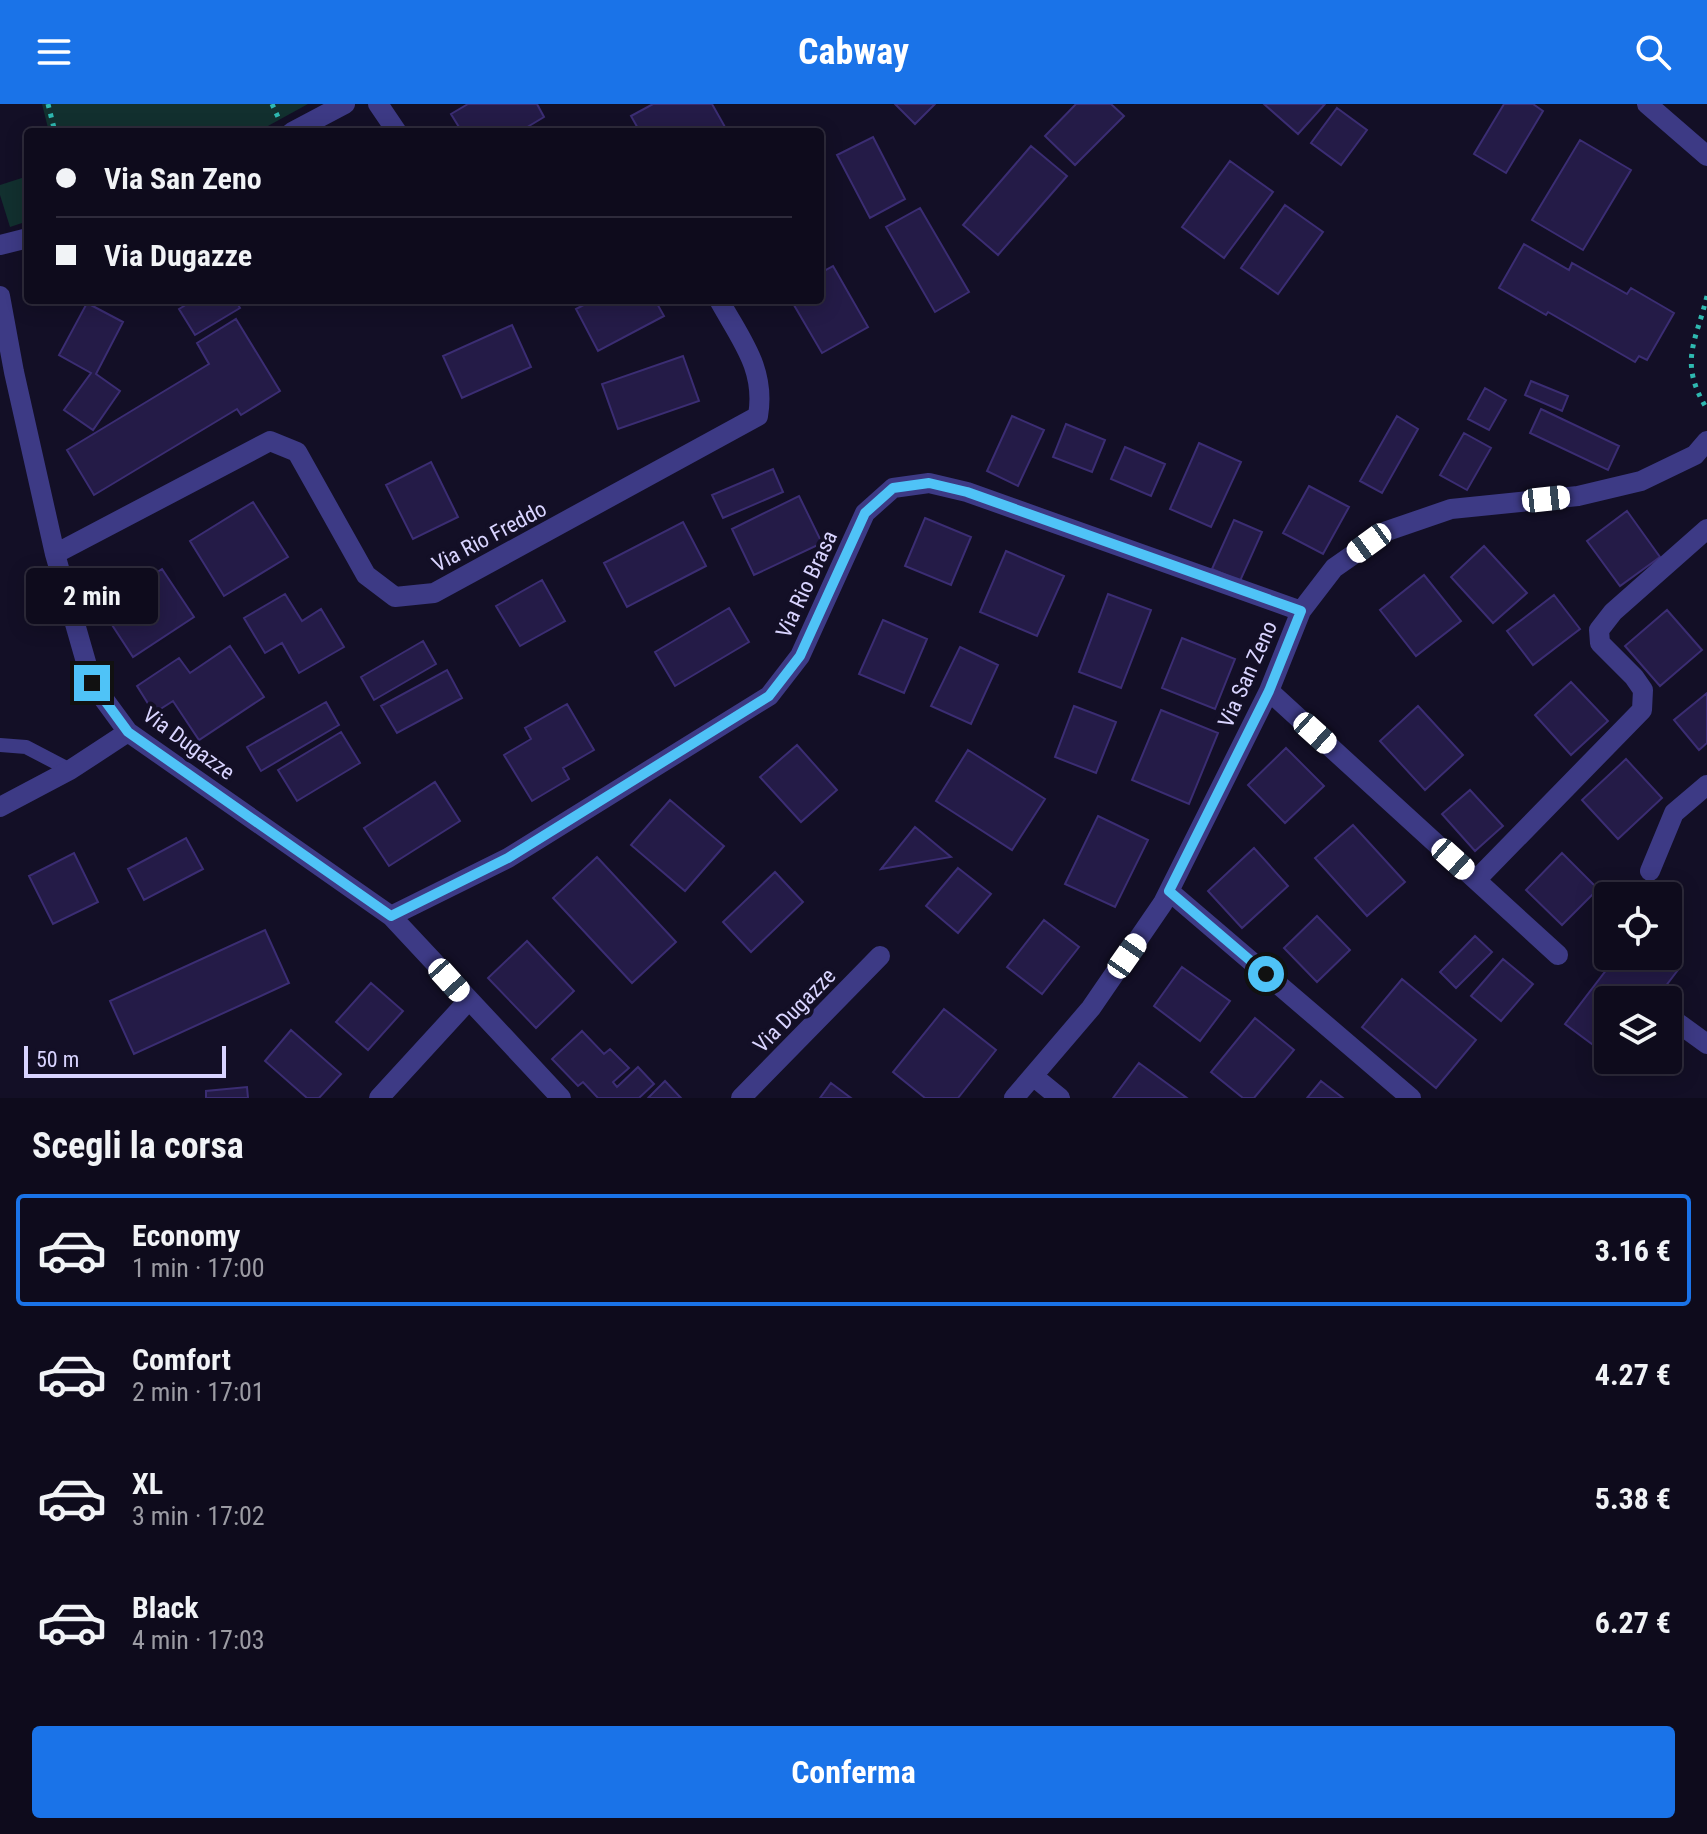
<!DOCTYPE html>
<html lang="it">
<head>
<meta charset="utf-8">
<style>
  :root { --surface:#0e0b1c; --page:#171425; --text:#f1f3f6; --muted:#9b9ba3; --line:#2e2b3b; --accent:#1a73e8 }
  body { margin:0; font-family:"Roboto Condensed",sans-serif; background:var(--page); color:var(--text); height:100vh; display:flex; flex-direction:column; font-size:30px; white-space:nowrap }
  * { box-sizing:border-box; margin:0 }
  p { font-size:26px; color:var(--muted) }
  .icon { flex:none; width:44px; height:44px; fill:none; stroke:currentColor; stroke-width:2; stroke-linecap:round; stroke-linejoin:round }
  .map { position:relative; height:994px; overflow:hidden }
  .side { display:flex; flex-direction:column; background:var(--surface); flex:1 }
  .side>* { flex:none }
  .hud { position:absolute; left:24px; top:24px; width:800px; height:176px; border-radius:8px; box-shadow:0 4px 20px #0003,0 0 0 2px var(--line); display:grid; align-content:center; height:176px; padding:0 32px; background:var(--surface) }
  .tools { position:absolute; left:1594px; top:778px; display:grid; gap:16px }
  .tools a { display:grid; place-items:center; width:88px; height:88px; border-radius:8px; background:var(--surface); box-shadow:0 4px 20px #0003,0 0 0 2px var(--line); font-size:40px }
  .scale { position:absolute; left:24px; bottom:20px; width:202px; box-sizing:border-box; padding-left:8px; border:4px solid #d9d4ff; border-top:0; font-size:22px; line-height:28px; white-space:nowrap; color:#d9d4ff; -webkit-text-stroke:6px #130f26; paint-order:stroke }
  .end { position:absolute; width:36px; height:36px; margin:-18px; border:10px solid #4fc3f7; background:#111; box-shadow:0 0 0 4px #111 }
  .from { border-radius:50% }
  .bubble { position:absolute; height:56px; border-radius:8px; background:var(--surface); box-shadow:0 4px 20px #0003,0 0 0 2px var(--line); font-size:26px; font-weight:700; line-height:56px; text-align:center }
  .car { position:absolute; width:24px; height:48px; margin:-24px -12px; border-radius:10px; box-shadow:0 0 6px 2px #0007; background:linear-gradient(#fff 24%,#345 0 40%,#fff 0 76%,#345 0 86%,#fff 0) }
  .hud b { display:flex; align-items:center; gap:28px; height:76px; font-size:30px }
  .hud b+b { border-top:2px solid var(--line) }
  .hud i { width:20px; height:20px; background:var(--text) }
  ul { padding:0; list-style:none }
  li { display:flex; align-items:center; gap:24px; height:112px; margin:0 16px 12px; padding:0 16px; border:4px solid transparent; border-radius:8px }
  li div { flex:1 }
  li b { display:block; font-size:30px }
  li em { font-style:normal; font-weight:700 }
  li.active { border-color:var(--accent) }
  li>.icon { width:72px; height:72px; stroke-width:1.5 }
  h2 { padding:0 32px; font-size:36px; line-height:96px }
  .button { display:flex; gap:16px; margin-top:auto; padding:16px 32px }
  .button a { flex:1; height:92px; border-radius:8px; background:var(--accent); color:#fff; font-size:32px; font-weight:700; line-height:92px; text-align:center }
  header { display:flex; justify-content:space-between; align-items:center; height:104px; padding:0 32px; background:var(--accent); color:#fff; font-size:36px; font-weight:700 }
  .map>svg:first-child { display:block }
</style>
</head>
<body>
<header><svg class="icon" aria-label="menu" viewBox="0 0 24 24"><path d="M4 6h16M4 12h16M4 18h16"/></svg>Cabway<svg class="icon" aria-label="search" viewBox="0 0 24 24"><circle cx="10" cy="10" r="6"/><path d="M15 15l6 6"/></svg></header>
<div class="map">
<svg width="1707" height="994" viewBox="0 0 1707 994">
  <rect width="100%" height="100%" fill="#130f26"/>
  <!-- green -->
  <path fill="#12302f" d="M42,0H308L257,28H49Z
    M28,72V117L10,123L0,91V81Z"/>
  <!-- building -->
  <path fill="#241b47" stroke="#3b2d73" stroke-width="2" d="M468,0H537L544,13L519,28H462L451,10Z
    M653,0H712L725,23L715,28H640L631,12Z
    M895,0H935L915,20Z
    M1076,0H1111L1124,12L1075,61L1045,32Z
    M1264,0H1325L1298,30Z
    M1504,0H1533L1543,7L1506,69L1474,50Z
    M1337,4L1367,26L1341,61L1311,39Z
    M873,33L905,95L870,114L837,51Z
    M1580,36L1631,66L1583,146L1532,116Z
    M1031,42L1067,72L998,151L963,121Z
    M1230,57L1273,88L1224,154L1182,123Z
    M1285,101L1323,128L1278,190L1241,164Z
    M920,104L969,188L935,208L886,123Z
    M1524,140L1569,166L1572,159L1627,190L1631,184L1674,209L1647,256L1639,252L1635,258L1548,208L1546,211L1499,184Z
    M833,162L868,223L822,249L791,196H820V169Z
    M194,196H235L240,204L195,231L179,205Z
    M593,196H655L664,212L598,247L576,205Z
    M87,199L123,218L96,270L120,287L93,326L64,306L91,269L59,251Z
    M236,215L280,287L241,311L237,305L94,391L67,346L209,260L197,239Z
    M512,221L531,263L462,294L443,252Z
    M683,252L699,297L618,325L602,280Z
    M1531,277L1568,292L1562,307L1525,291Z
    M1485,284L1506,296L1489,326L1468,315Z
    M1541,305L1619,342L1608,366L1530,329Z
    M1012,312L1044,326L1018,382L987,367Z
    M1397,312L1418,325L1382,389L1360,377Z
    M1066,320L1105,336L1092,368L1053,353Z
    M1464,329L1491,344L1467,386L1440,371Z
    M1199,339L1241,358L1211,423L1170,405Z
    M1125,343L1165,360L1151,392L1111,375Z
    M431,358L458,413L413,435L386,381Z
    M773,365L783,388L723,414L712,391Z
    M1309,382L1349,403L1323,450L1283,429Z
    M799,392L822,439L754,471L732,425Z
    M253,398L288,453L224,492L190,437Z
    M1627,407L1660,453L1620,482L1587,437Z
    M925,414L971,433L951,481L905,462Z
    M1234,416L1262,428L1240,477L1212,465Z
    M683,418L706,462L627,503L604,459Z
    M1484,442L1527,489L1493,519L1451,473Z
    M1006,447L1064,472L1037,532L980,508Z
    M162,465L194,513L133,553L101,504Z
    M1424,471L1461,517L1416,552L1380,506Z
    M542,476L565,517L520,542L496,502Z
    M285,490L302,517L321,505L344,543L299,569L282,539L265,549L244,514Z
    M1108,490L1151,506L1121,584L1079,568Z
    M1554,491L1580,525L1533,561L1507,527Z
    M729,504L749,538L675,582L655,548Z
    M1667,506L1702,546L1660,582L1625,542Z
    M883,516L927,535L904,589L859,570Z
    M1182,534L1235,555L1215,605L1162,584Z
    M423,537L436,560L374,596L361,573Z
    M230,542L264,593L199,636L173,597L154,609L137,582L179,554L190,569Z
    M960,543L998,561L971,620L931,602Z
    M447,566L462,594L397,629L381,602Z
    M1571,578L1608,617L1571,651L1535,611Z
    M1707,589V639L1699,646L1674,616Z
    M326,598L339,621L261,667L247,643Z
    M567,600L594,646L563,664L569,675L532,697L504,651L531,635L525,624Z
    M1074,602L1116,618L1096,669L1055,653Z
    M1418,602L1463,651L1425,686L1380,637Z
    M1161,606L1218,629L1189,700L1132,676Z
    M341,628L360,659L297,697L278,666Z
    M797,641L837,686L801,718L760,673Z
    M1286,644L1324,682L1285,719L1248,681Z
    M968,646L1045,695L1012,746L936,697Z
    M1626,655L1662,694L1618,735L1582,696Z
    M435,678L460,717L389,762L364,724Z
    M1470,686L1503,722L1475,747L1442,710Z
    M670,696L724,742L685,787L631,741Z
    M1098,712L1148,736L1115,803L1065,780Z
    M1353,721L1405,778L1367,812L1315,754Z
    M915,723L951,753L881,765Z
    M186,734L203,765L144,796L128,765Z
    M1254,744L1288,782L1242,824L1208,787Z
    M74,749L98,798L53,820L29,772Z
    M1562,749L1598,785L1562,821L1526,786Z
    M597,753L676,838L632,879L553,794Z
    M958,764L991,790L958,829L926,802Z
    M775,768L803,798L751,848L723,818Z
    M1317,812L1350,846L1317,878L1284,844Z
    M1044,816L1079,843L1042,890L1007,863Z
    M265,826L289,879L134,950L110,897Z
    M1475,832L1492,848L1456,884L1440,868Z
    M527,837L574,887L536,924L488,874Z
    M1617,852H1667L1681,862L1655,896H1608V952L1565,920Z
    M1503,855L1533,880L1501,917L1471,892Z
    M1182,863L1230,897L1200,937L1154,902Z
    M1402,875L1476,936L1436,984L1362,923Z
    M371,879L403,907L368,946L336,918Z
    M944,905L996,946L958,994H925L893,968Z
    M1255,914L1294,946L1254,994H1243L1211,968Z
    M291,926L341,970L319,994H307L265,957Z
    M582,927L604,950L610,945L629,964L613,978L617,983L638,963L654,980L639,994H598L583,978L578,982L552,955Z
    M1139,959L1187,994H1113Z
    M665,977L681,994H648Z
    M1321,977L1343,994H1307Z
    M831,979L851,994H820Z
    M247,983L248,994H206V987Z"/>
  <g fill="none" stroke-linecap="round" stroke-linejoin="round">
    <!-- path -->
    <path stroke="#2fb8b0" stroke-width="5" stroke-dasharray="4 6" stroke-linecap="butt" d="M48,0L55,28
      M272,0L278,13
      M1707,192C1696,238 1678,258 1707,305"/>
    <!-- service -->
    <path stroke="#3d3a85" stroke-width="14" d="M0,641L26,643L70,666"/>
    <!-- minor -->
    <path stroke="#3d3a85" stroke-width="20" d="M378,0L397,28
      M292,28L345,0
      M0,141L28,134
      M0,192L14,268L55,450L92,579L128,628L391,812L561,994
      M55,450L270,337L297,348L366,471L395,493L434,489L758,312C766,265 741,236 719,196
      M1269,587L1558,851
      M0,703L70,666L128,628
      M1650,767L1674,709L1707,681
      M1476,776L1642,606L1643,586L1634,573L1600,539L1599,526L1613,508L1707,425
      M1169,787L1411,994
      M391,812L508,754L769,592L800,552L865,409L893,384L929,379L967,388L1301,507
      M1678,919L1707,940
      M1033,972L1060,994
      M379,994L468,897
      M741,994L880,852
      M1014,994L1091,904L1163,799L1269,587L1301,507L1334,464L1387,427L1451,405L1578,392L1641,377L1695,351L1707,337"/>
    <!-- tertiary -->
    <path stroke="#3d3a85" stroke-width="20" d="M1647,0L1707,52"/>
  </g>
  <g fill="none" stroke-linecap="round" stroke-linejoin="round">
    <!-- route -->
    <path stroke="#4fc3f7" stroke-width="10" d="M92,579L128,628L391,812L508,754L769,592L800,552L865,409L893,384L929,379L967,388L1301,507L1269,587L1169,787L1266,870"/>
  </g>
  <g text-anchor="middle" stroke-width="8" stroke-linejoin="round" paint-order="stroke">
    <!-- street labels -->
    <g font-size="22" fill="#d9d4ff" stroke="#130f26">
      <text transform="translate(489 432) rotate(-28)" y="8">Via Rio Freddo</text>
      <text transform="translate(806 480) rotate(-65)" y="8">Via Rio Brasa</text>
      <text transform="translate(1247 570) rotate(-66)" y="8">Via San Zeno</text>
      <text transform="translate(189 639) rotate(36)" y="8">Via Dugazze</text>
      <text transform="translate(794 906) rotate(-46)" y="8">Via Dugazze</text>
    </g>
  </g>
</svg>
<div class="tools">
<a><svg class="icon" aria-label="locate" viewBox="0 0 24 24"><circle cx="12" cy="12" r="6"/><path d="M12 2v4M12 18v4M2 12h4M18 12h4"/></svg></a>
<a><svg class="icon" aria-label="layers" viewBox="0 0 24 24"><path d="M12 4l9 5-9 5-9-5zM3 14l9 5 9-5"/></svg></a>
</div>
<div class="scale">50 m</div>
<i class="end from" style="left:1266px;top:870px"></i>
<i class="end" style="left:92px;top:579px"></i>
<div class="bubble" style="left:26px;top:464px;width:132px">2 min</div>
<i class="car" style="left:1546px;top:395px;rotate:84deg"></i>
<i class="car" style="left:1369px;top:439px;rotate:234deg"></i>
<i class="car" style="left:1315px;top:629px;rotate:132deg"></i>
<i class="car" style="left:1453px;top:755px;rotate:132deg"></i>
<i class="car" style="left:1127px;top:852px;rotate:35deg"></i>
<i class="car" style="left:449px;top:876px;rotate:138deg"></i>
<div class="hud">
<b><i class="from"></i>Via San Zeno</b>
<b><i></i>Via Dugazze</b>
</div>
</div>
<section class="side">
<h2>Scegli la corsa</h2>
<ul>
<li class="active"><svg class="icon" aria-label="car" viewBox="0 0 24 24"><path d="M5 17H2v-5l4-1 3-4h7l3 4 3 1v5h-3M9 17h6M6 11h13"/><circle cx="7" cy="17" r="2"/><circle cx="17" cy="17" r="2"/></svg><div><b>Economy</b><p>1 min · 17:00</p></div><em>3.16 €</em></li>
<li><svg class="icon" aria-label="car" viewBox="0 0 24 24"><path d="M5 17H2v-5l4-1 3-4h7l3 4 3 1v5h-3M9 17h6M6 11h13"/><circle cx="7" cy="17" r="2"/><circle cx="17" cy="17" r="2"/></svg><div><b>Comfort</b><p>2 min · 17:01</p></div><em>4.27 €</em></li>
<li><svg class="icon" aria-label="car" viewBox="0 0 24 24"><path d="M5 17H2v-5l4-1 3-4h7l3 4 3 1v5h-3M9 17h6M6 11h13"/><circle cx="7" cy="17" r="2"/><circle cx="17" cy="17" r="2"/></svg><div><b>XL</b><p>3 min · 17:02</p></div><em>5.38 €</em></li>
<li><svg class="icon" aria-label="car" viewBox="0 0 24 24"><path d="M5 17H2v-5l4-1 3-4h7l3 4 3 1v5h-3M9 17h6M6 11h13"/><circle cx="7" cy="17" r="2"/><circle cx="17" cy="17" r="2"/></svg><div><b>Black</b><p>4 min · 17:03</p></div><em>6.27 €</em></li>
</ul>
<div class="button"><a>Conferma</a></div>
</section>
</body>
</html>
